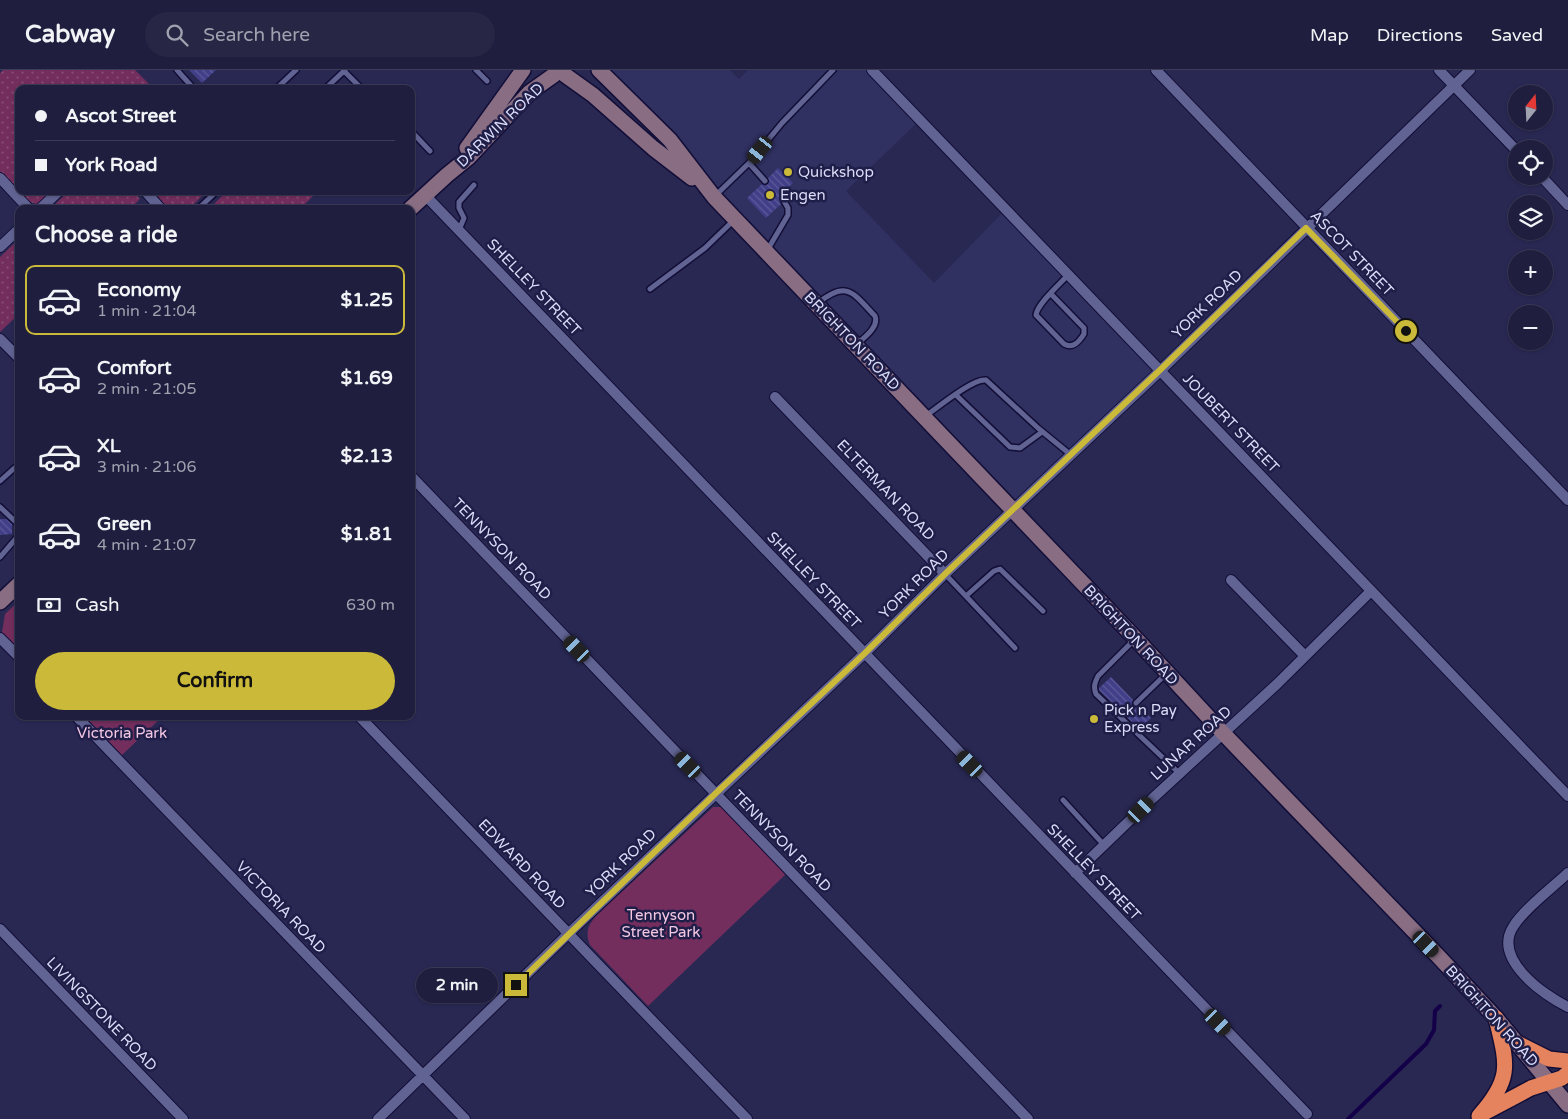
<!DOCTYPE html>
<html lang="en">
<head>
<meta charset="utf-8">
<style>
  :root { --surface:#1f1e3e; --page:#272745; --text:#f1f3f6; --muted:#a1a2b0; --line:#3c3c58; --accent:#cbba39 }
  body { margin:0; font-family:"Varela Round",sans-serif; background:var(--page); color:var(--text); height:100vh; display:flex; flex-direction:column; font-size:19px; white-space:nowrap }
  * { box-sizing:border-box; margin:0 }
  p { font-size:16px; color:var(--muted) }
  .icon { flex:none; width:28px; height:28px; fill:none; stroke:currentColor; stroke-width:2; stroke-linecap:round; stroke-linejoin:round }
  .map { position:relative; flex:1; overflow:hidden }
  .panel { position:absolute; left:15px; top:135px; width:400px; height:515px; display:flex; flex-direction:column; background:var(--surface); border-radius:10px; box-shadow:0 1px 4px #0004,0 0 0 1px var(--line) }
  .panel>* { flex:none }
  .hud { position:absolute; left:15px; top:15px; width:400px; height:110px; border-radius:10px; box-shadow:0 1px 4px #0004,0 0 0 1px var(--line); display:grid; align-content:center; height:110px; padding:0 20px; background:var(--surface) }
  .needle { width:32px; rotate:18deg }
  .buttons { position:absolute; left:1508px; top:15px; display:grid; gap:10px }
  .buttons a { display:grid; place-items:center; width:45px; height:45px; border-radius:50%; background:var(--surface); box-shadow:0 1px 4px #0004,0 0 0 1px var(--line); font-size:25px }
  .end { position:absolute; width:22px; height:22px; margin:-11px; border:6px solid #cbba39; background:#111; box-shadow:0 0 0 2px #111 }
  .from { border-radius:50% }
  .bubble { position:absolute; height:35px; border-radius:18px; background:var(--surface); box-shadow:0 1px 4px #0004,0 0 0 1px var(--line); font-size:16px; font-weight:700; line-height:35px; text-align:center }
  .car { position:absolute; width:15px; height:30px; margin:-15px -8px; border-radius:6px; box-shadow:0 0 4px 1px #0007; background:linear-gradient(#222 24%,#8ab4d8 0 40%,#222 0 76%,#8ab4d8 0 86%,#222 0) }
  .hud b { display:flex; align-items:center; gap:18px; height:48px; font-size:19px }
  .hud b+b { border-top:1px solid var(--line) }
  .hud i { width:12px; height:12px; background:var(--text) }
  ul { padding:0; list-style:none }
  li { display:flex; align-items:center; gap:15px; height:70px; margin:0 10px 8px; padding:0 10px; border:2px solid transparent; border-radius:10px }
  li div { flex:1 }
  li b { display:block; font-size:19px }
  li em { font-style:normal; font-weight:700 }
  li.selected { border-color:var(--accent) }
  li>.icon { width:45px; height:45px; stroke-width:1.5 }
  h2 { padding:0 20px; font-size:22px; line-height:60px }
  .pay { display:flex; align-items:center; gap:12px; height:55px; padding:0 20px; font-size:19px }
  .pay p { margin-inline-start:auto }
  .cta { display:flex; gap:10px; margin-top:auto; padding:10px 20px }
  .cta a { flex:1; height:58px; border-radius:30px; background:var(--accent); color:#111; font-size:20px; font-weight:700; line-height:58px; text-align:center }
  header { display:flex; align-items:center; gap:30px; box-sizing:border-box; height:70px; padding:0 25px; background:var(--surface); border-bottom:1px solid var(--line) }
  header strong { font-size:24px }
  nav { display:flex; gap:28px; margin-inline-start:auto; font-size:18px }
  .search { width:350px; height:45px; background:var(--page); display:flex; align-items:center; gap:12px; box-sizing:border-box; padding:0 18px; border-radius:28px; color:var(--muted); font-size:19px }
  .map>svg:first-child { display:block }
</style>
</head>
<body>
<header>
<strong>Cabway</strong>
<div class="search"><svg class="icon" aria-label="search" viewBox="0 0 24 24"><circle cx="10" cy="10" r="6"/><path d="M15 15l6 6"/></svg>Search here</div>
<nav><a>Map</a><a>Directions</a><a>Saved</a></nav>
</header>
<div class="map">
<svg width="1568" height="1049" viewBox="0 0 1568 1049">
  <defs>
    <pattern id="grass-dots" width="8" height="8" patternUnits="userSpaceOnUse" patternTransform="scale(1.25)"><rect width="8" height="8" fill="#732e5d"/><path d="M2 2h.1M6 6h.1" fill="none" stroke="#864c75" stroke-width="1.8" stroke-linecap="round"/></pattern>
    <pattern id="building-back-hatch" width="6" height="6" patternUnits="userSpaceOnUse" patternTransform="scale(1.25)"><rect width="6" height="6" fill="#423f89"/><path d="M-1 5l2 2M0 0l6 6M5-1l2 2" fill="none" stroke="#5d5a9a"/></pattern>
  </defs>
  <rect width="100%" height="100%" fill="#292853"/>
  <!-- built -->
  <path fill="#303061" d="M601,0H730L739,9L748,0H869L918,52L846,121L934,213L1004,141L1159,300L1013,439Z"/>
  <!-- grass -->
  <path fill="url(#grass-dots)" d="M3,0H135L154,19H19V121L0,102V3Z
    M19,121H51L37,134L30,132Z
    M69,121H133L140,129L130,139H50Z
    M149,121H207L189,139H165Z
    M227,121H318L300,139H209Z
    M19,169V244L0,262V187Z"/>
  <!-- green -->
  <path fill="#732e5d" d="M19,531V580L2,562L5,544Z
    M83,646H163L121,686Z
    M713,737H722L787,803L648,936L590,875C585,863 588,855 596,846Z"/>
  <g fill="none" stroke-linecap="round" stroke-linejoin="round">
    <!-- stream -->
    <path stroke="#130048" stroke-width="4" d="M1348,1049L1426,974L1434,960L1435,941L1440,936"/>
  </g>
  <!-- building -->
  <path fill="url(#building-back-hatch)" d="M189,0H216L202,13Z
    M778,98L793,113L784,121L789,126L787,128H781L780,130L781,134L766,148L747,128L762,114L765,115L768,114V108Z
    M0,449H6L12,454V464L0,465Z
    M1111,607L1133,630L1132,634L1133,636H1139L1151,648L1139,659L1099,620V618Z"/>
  <g fill="none" stroke-linecap="round" stroke-linejoin="round">
    <!-- lane casing -->
    <g stroke="#120e37" stroke-width="8">
      <path id="lane" d="M177,0L194,19
        M476,0L487,11
        M344,1L362,19
        M276,19L296,0
        M325,19L345,0
        M411,61L430,81
        M749,93L765,111
        M715,126L749,93L782,53L833,0
        M198,139L217,121
        M459,160L464,148L459,138V132L474,115
        M768,179L788,145V138L784,131
        M650,219L705,178L734,150
        M1051,224L1084,258V264C1079,272 1073,279 1064,274L1036,245C1037,234 1060,214 1068,205
        M817,234C847,209 853,223 875,246C879,257 865,267 857,274
        M956,325L1010,377L1020,378L1042,362
        M924,347C937,338 973,308 986,310L1038,358L1071,385
        M0,411L19,394
        M0,437L19,455
        M0,487L19,465
        M945,504L1015,578
        M966,526L994,501L1000,499L1043,541
        M1135,569L1098,606C1095,612 1093,617 1096,624L1180,704
        M1136,633L1167,603
        M1063,730L1104,775"/>
    </g>
    <!-- street casing -->
    <g stroke="#120e37" stroke-width="12">
      <path id="street" d="M872,0L1568,726
        M1156,0L1568,430
        M1439,0L1516,80
        M1541,106L1568,135
        M0,108L29,139
        M145,121L161,139
        M425,125L1307,1044
        M40,139L59,121
        M0,177L19,159
        M0,269L19,288
        M775,327L945,504
        M411,406L1028,1049
        M1231,510L1305,586
        M0,568L19,587
        M76,646L465,1049
        M359,646L747,1049
        M1075,803L1153,728L1277,614L1371,521
        M1568,803C1552,818 1524,839 1513,857C1493,889 1543,925 1568,937
        M0,859L183,1049
        M378,1049L568,864L864,584L945,504L1160,301L1470,0"/>
    </g>
    <!-- secondary casing -->
    <g stroke="#120e37" stroke-width="18">
      <path id="secondary" d="M599,0L670,70L714,127L1136,569L1224,664L1438,886L1496,948L1568,1035
        M565,5L593,25L653,78L692,108
        M467,78L523,0
        M410,139L447,105L468,88L530,22L554,5
        M0,532L19,514"/>
    </g>
    <!-- highway casing -->
    <g stroke="#120e37" stroke-width="18">
      <path id="highway" d="M1517,973L1549,989L1568,991
        M1486,1042L1531,1018L1562,1008L1568,1003
        M1479,1046C1513,1008 1507,994 1496,948"/>
    </g>
    <!-- lane -->
    <use href="#lane" stroke="#616393" stroke-width="5"/>
    <!-- street -->
    <use href="#street" stroke="#616393" stroke-width="10"/>
    <!-- secondary -->
    <use href="#secondary" stroke="#886d83" stroke-width="15"/>
    <!-- highway -->
    <use href="#highway" stroke="#e4835d" stroke-width="15"/>
  </g>
  <g fill="none" stroke-linecap="round" stroke-linejoin="round">
    <!-- route -->
    <path stroke="#cbba39" stroke-width="6" d="M516,915L716,723L864,584L945,504L1160,300L1306,158L1406,261"/>
  </g>
  <!-- markers -->
  <g fill="#cbba39" stroke="#1f1e48" stroke-width="2">
    <circle cx="788" cy="102" r="5"/>
    <circle cx="770" cy="125" r="5"/>
    <circle cx="1094" cy="649" r="5"/>
  </g>
  <g text-anchor="middle" stroke-width="5" stroke-linejoin="round" paint-order="stroke">
    <!-- street labels -->
    <g font-size="15" fill="#d9dbf7" stroke="#1f1e48">
      <text transform="translate(500 55) rotate(-44)" y="5">DARWIN ROAD</text>
      <text transform="translate(1352 183) rotate(46)" y="5">ASCOT STREET</text>
      <text transform="translate(534 217) rotate(46)" y="5">SHELLEY STREET</text>
      <text transform="translate(1207 234) rotate(-44)" y="5">YORK ROAD</text>
      <text transform="translate(852 271) rotate(46)" y="5">BRIGHTON ROAD</text>
      <text transform="translate(1231 353) rotate(46)" y="5">JOUBERT STREET</text>
      <text transform="translate(886 420) rotate(46)" y="5">ELTERMAN ROAD</text>
      <text transform="translate(502 479) rotate(46)" y="5">TENNYSON ROAD</text>
      <text transform="translate(814 510) rotate(46)" y="5">SHELLEY STREET</text>
      <text transform="translate(914 514) rotate(-45)" y="5">YORK ROAD</text>
      <text transform="translate(1131 565) rotate(47)" y="5">BRIGHTON ROAD</text>
      <text transform="translate(1191 673) rotate(-42)" y="5">LUNAR ROAD</text>
      <text transform="translate(782 771) rotate(46)" y="5">TENNYSON ROAD</text>
      <text transform="translate(621 793) rotate(-44)" y="5">YORK ROAD</text>
      <text transform="translate(522 794) rotate(46)" y="5">EDWARD ROAD</text>
      <text transform="translate(1094 802) rotate(46)" y="5">SHELLEY STREET</text>
      <text transform="translate(281 837) rotate(46)" y="5">VICTORIA ROAD</text>
      <text transform="translate(102 944) rotate(46)" y="5">LIVINGSTONE ROAD</text>
      <text transform="translate(1492 946) rotate(48)" y="5">BRIGHTON ROAD</text>
    </g>
    <!-- poi labels -->
    <g font-size="15" fill="#d9dbf7" stroke="#1f1e48" text-anchor="start">
      <text x="798" y="107">Quickshop</text>
      <text x="780" y="130">Engen</text>
      <text x="1104" y="645">Pick n Pay<tspan x="1104" dy="17">Express</tspan></text>
    </g>
    <!-- park labels -->
    <g font-size="15" fill="#f3c7e2" stroke="#1f1e48">
      <text x="122" y="668">Victoria Park</text>
      <text x="661" y="850">Tennyson<tspan x="661" dy="17">Street Park</tspan></text>
    </g>
  </g>
</svg>
<div class="buttons">
<a><svg class="needle" viewBox="-14 -14 28 28"><path d="M0-13l5 13h-10z" fill="#e53935"/><path d="M0 13l5-13h-10z" fill="#a1a2b0"/></svg></a>
<a><svg class="icon" aria-label="locate" viewBox="0 0 24 24"><circle cx="12" cy="12" r="6"/><path d="M12 2v4M12 18v4M2 12h4M18 12h4"/></svg></a>
<a><svg class="icon" aria-label="layers" viewBox="0 0 24 24"><path d="M12 4l9 5-9 5-9-5zM3 14l9 5 9-5"/></svg></a>
<a>+</a>
<a>−</a>
</div>
<i class="end from" style="left:1406px;top:261px"></i>
<i class="end" style="left:516px;top:915px"></i>
<div class="bubble" style="left:416px;top:898px;width:82px">2 min</div>
<i class="car" style="left:760px;top:80px;rotate:219deg"></i>
<i class="car" style="left:577px;top:579px;rotate:316deg"></i>
<i class="car" style="left:970px;top:694px;rotate:316deg"></i>
<i class="car" style="left:688px;top:695px;rotate:316deg"></i>
<i class="car" style="left:1141px;top:740px;rotate:46deg"></i>
<i class="car" style="left:1426px;top:874px;rotate:136deg"></i>
<i class="car" style="left:1218px;top:952px;rotate:135deg"></i>
<div class="hud">
<b><i class="from"></i>Ascot Street</b>
<b><i></i>York Road</b>
</div>
<section class="panel">
<h2>Choose a ride</h2>
<ul>
<li class="selected"><svg class="icon" aria-label="car" viewBox="0 0 24 24"><path d="M5 17H2v-5l4-1 3-4h7l3 4 3 1v5h-3M9 17h6M6 11h13"/><circle cx="7" cy="17" r="2"/><circle cx="17" cy="17" r="2"/></svg><div><b>Economy</b><p>1 min · 21:04</p></div><em>$1.25</em></li>
<li><svg class="icon" aria-label="car" viewBox="0 0 24 24"><path d="M5 17H2v-5l4-1 3-4h7l3 4 3 1v5h-3M9 17h6M6 11h13"/><circle cx="7" cy="17" r="2"/><circle cx="17" cy="17" r="2"/></svg><div><b>Comfort</b><p>2 min · 21:05</p></div><em>$1.69</em></li>
<li><svg class="icon" aria-label="car" viewBox="0 0 24 24"><path d="M5 17H2v-5l4-1 3-4h7l3 4 3 1v5h-3M9 17h6M6 11h13"/><circle cx="7" cy="17" r="2"/><circle cx="17" cy="17" r="2"/></svg><div><b>XL</b><p>3 min · 21:06</p></div><em>$2.13</em></li>
<li><svg class="icon" aria-label="car" viewBox="0 0 24 24"><path d="M5 17H2v-5l4-1 3-4h7l3 4 3 1v5h-3M9 17h6M6 11h13"/><circle cx="7" cy="17" r="2"/><circle cx="17" cy="17" r="2"/></svg><div><b>Green</b><p>4 min · 21:07</p></div><em>$1.81</em></li>
</ul>
<div class="pay"><svg class="icon" aria-label="cash" viewBox="0 0 24 24"><path d="M3 7h18v10H3z"/><circle cx="12" cy="12" r="2"/></svg>Cash<p>630 m</p></div>
<div class="cta"><a>Confirm</a></div>
</section>
</div>
</body>
</html>
